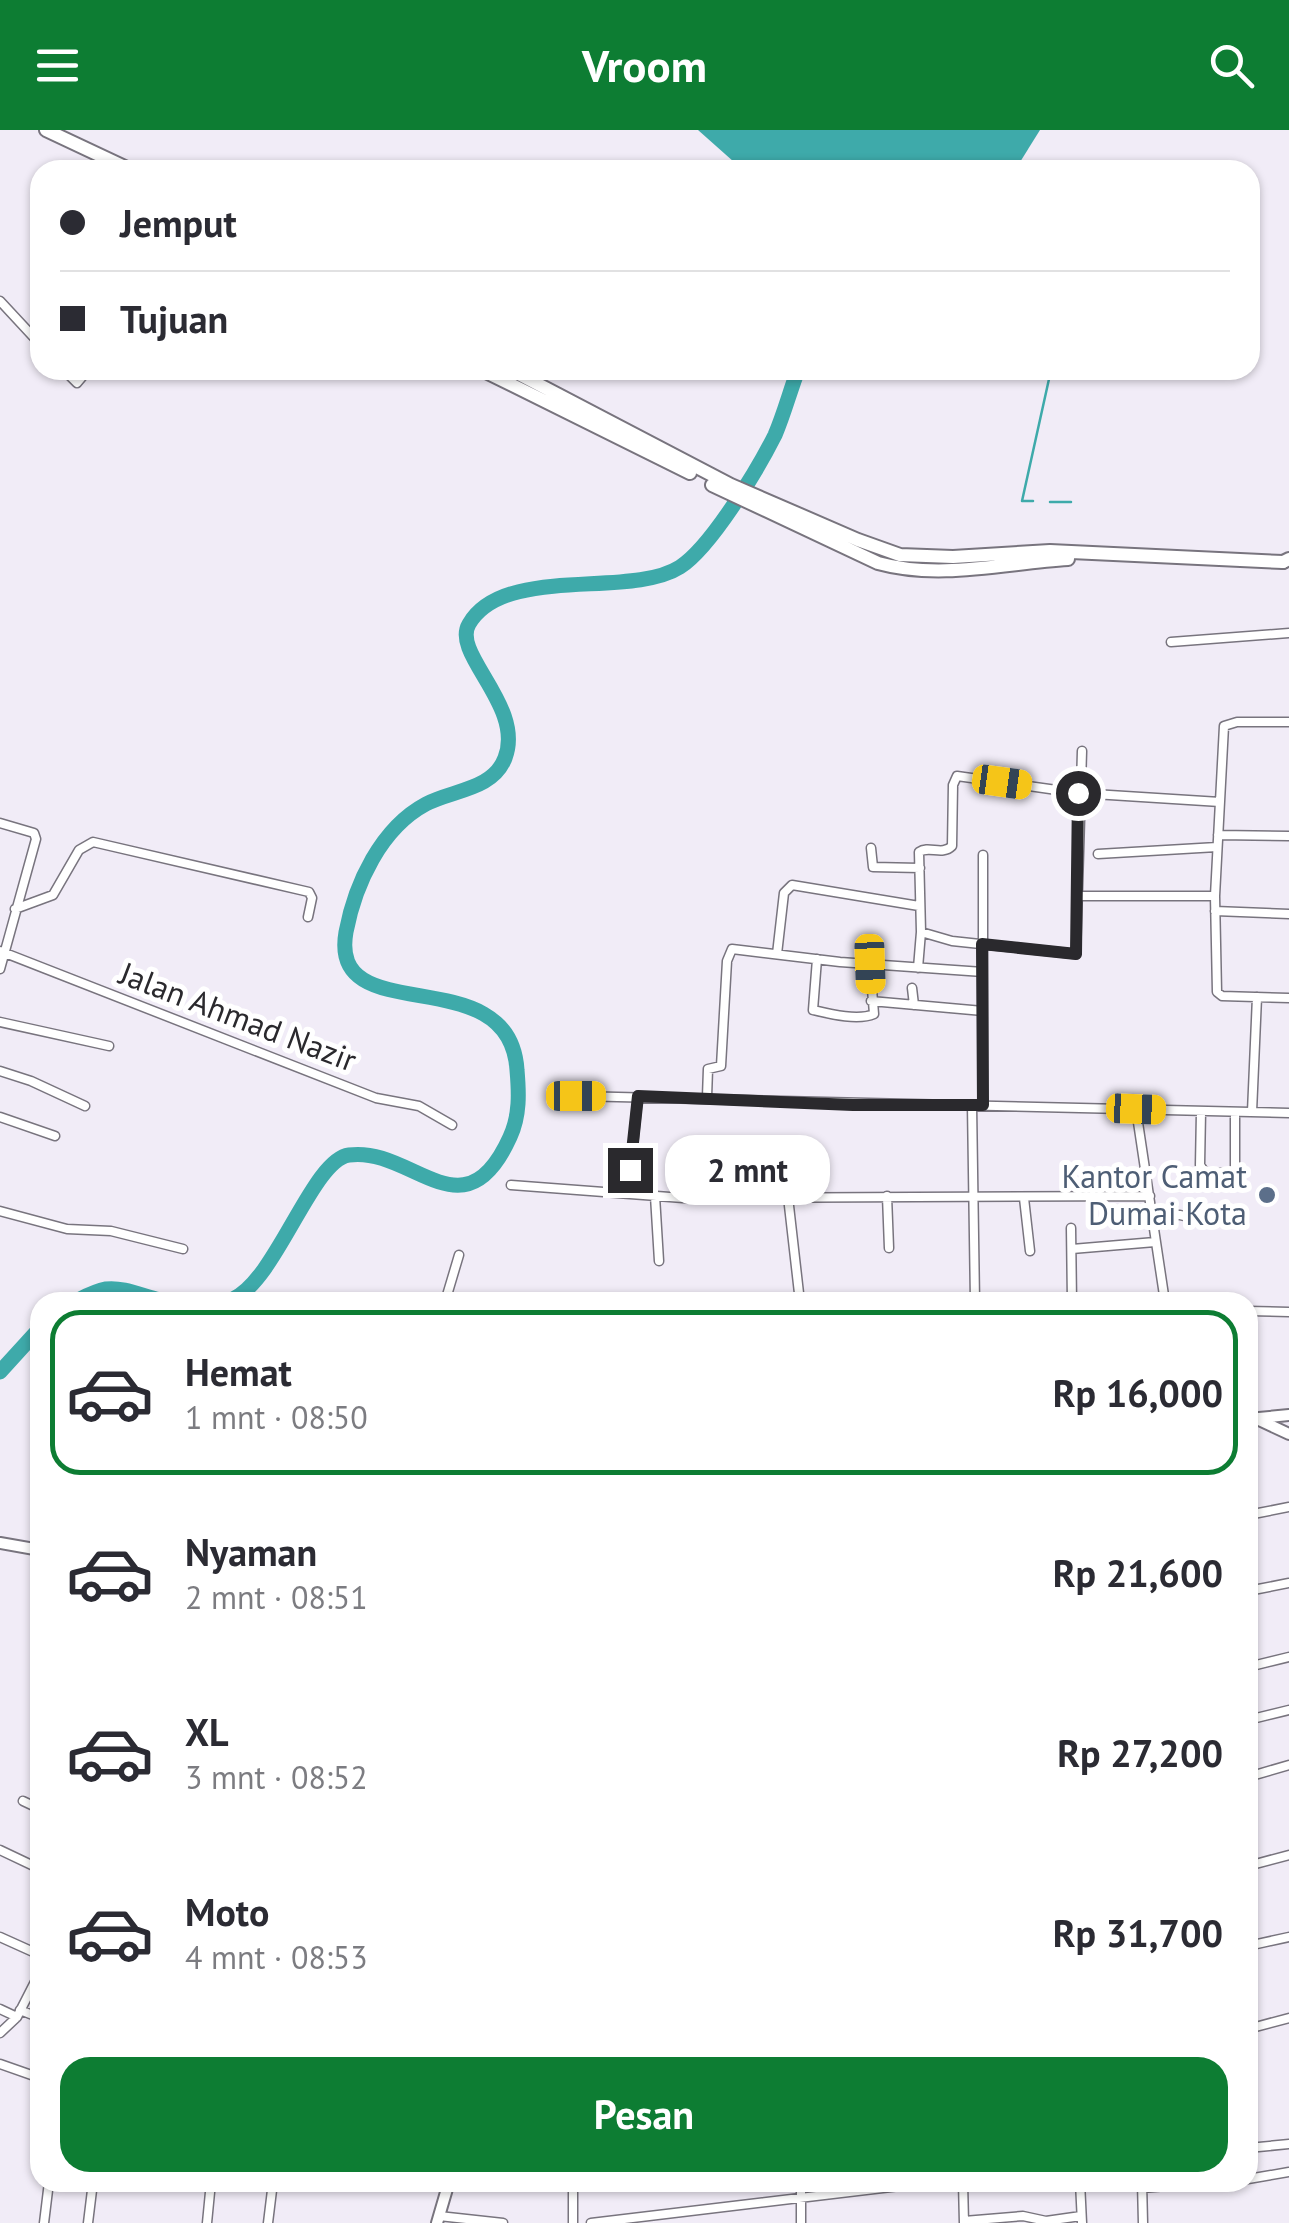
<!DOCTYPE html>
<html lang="id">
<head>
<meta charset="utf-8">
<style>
  :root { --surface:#fff; --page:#f2f2f3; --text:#2b2b33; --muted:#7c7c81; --line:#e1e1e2; --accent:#0d7d33 }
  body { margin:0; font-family:"PT Sans",sans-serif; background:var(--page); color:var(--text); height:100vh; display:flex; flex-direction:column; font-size:38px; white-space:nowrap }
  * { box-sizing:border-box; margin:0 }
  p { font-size:32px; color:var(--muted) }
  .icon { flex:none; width:55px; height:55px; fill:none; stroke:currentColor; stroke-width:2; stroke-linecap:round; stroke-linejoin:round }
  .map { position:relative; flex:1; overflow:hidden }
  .panel { position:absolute; left:30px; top:1162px; width:1228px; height:900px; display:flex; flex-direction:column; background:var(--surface); border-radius:30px; box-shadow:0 2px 8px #0004 }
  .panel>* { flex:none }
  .hud { position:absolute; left:30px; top:30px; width:1230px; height:220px; border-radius:30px; box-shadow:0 2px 8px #0004; display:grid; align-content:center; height:220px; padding:0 30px; background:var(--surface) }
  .end { position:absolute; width:45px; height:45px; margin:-22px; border:12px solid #2a292d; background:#fff; box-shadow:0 0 0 5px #fff }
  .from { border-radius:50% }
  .bubble { position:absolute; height:70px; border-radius:30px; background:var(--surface); box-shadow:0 2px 8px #0004; font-size:32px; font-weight:700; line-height:70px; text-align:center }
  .car { position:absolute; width:30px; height:60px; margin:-30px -15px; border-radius:12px; box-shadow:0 0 8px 2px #0007; background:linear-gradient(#f5c518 24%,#345 0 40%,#f5c518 0 76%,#345 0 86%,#f5c518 0) }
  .hud b { display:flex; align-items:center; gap:35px; height:95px; font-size:38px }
  .hud b+b { border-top:2px solid var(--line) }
  .hud i { width:25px; height:25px; background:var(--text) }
  ul { padding:18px 0 0; list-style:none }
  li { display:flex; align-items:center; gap:30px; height:165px; margin:0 20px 15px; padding:0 10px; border:5px solid transparent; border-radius:30px }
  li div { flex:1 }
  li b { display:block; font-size:38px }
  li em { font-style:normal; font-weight:700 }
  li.current { border-color:var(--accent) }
  li>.icon { width:90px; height:90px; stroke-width:1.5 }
  .button { display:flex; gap:20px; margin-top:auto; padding:20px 30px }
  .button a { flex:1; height:115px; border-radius:30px; background:var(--accent); color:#fff; font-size:40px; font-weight:700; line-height:115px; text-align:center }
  header { display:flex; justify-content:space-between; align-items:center; height:130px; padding:0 30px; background:var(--accent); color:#fff; font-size:45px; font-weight:700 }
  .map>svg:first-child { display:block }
</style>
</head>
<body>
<header><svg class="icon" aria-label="menu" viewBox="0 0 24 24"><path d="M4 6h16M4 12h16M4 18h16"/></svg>Vroom<svg class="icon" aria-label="search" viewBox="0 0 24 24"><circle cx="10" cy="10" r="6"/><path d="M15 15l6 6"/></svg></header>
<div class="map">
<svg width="1289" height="2093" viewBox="0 0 1289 2093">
  <rect width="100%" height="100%" fill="#f1ecf7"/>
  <!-- water -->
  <path fill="#3eaaaa" d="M698,0H1040L1015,40H743Z"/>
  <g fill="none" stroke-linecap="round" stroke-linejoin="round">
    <!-- stream -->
    <path stroke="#3eaaaa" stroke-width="2.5" d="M1033,371H1022L1051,240
      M1050,372H1071"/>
    <!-- river -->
    <path stroke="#3eaaaa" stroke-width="15" d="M74,1172C84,1167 95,1161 106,1159C123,1157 140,1165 156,1169C173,1173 218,1176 233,1169C277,1149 312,1030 349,1025C412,1016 464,1109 510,1007C520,985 519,963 517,940C510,826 328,903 346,802C355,754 381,698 426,674C452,660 493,660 505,628C525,576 451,524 469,494C504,434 630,469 680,437C711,417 758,339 775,305C784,284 790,261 798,240
      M0,1242L40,1198"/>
    <!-- minor casing -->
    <g stroke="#78747e" stroke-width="11">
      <path id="minor" d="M0,171L40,214
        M64,240L77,253L88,240
        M1171,512L1289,503
        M1289,592H1237L1224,596L1215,766L1217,862L1222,866L1289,868
        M1082,621L1076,824L952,811L921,802L919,722C929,715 942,726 952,716L953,655L957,646L1078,663L1220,672
        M0,693L34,703L36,709L0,839
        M1218,705L1289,706
        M871,718L873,737L920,738
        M1098,724L1217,717
        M1077,766H1215
        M15,779L53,765L79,720L93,712L309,762L312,768L308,787
        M1215,781L1289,784
        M0,821L376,968L419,976L452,995
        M777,824L784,763L792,755L919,776
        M817,829L813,880C830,884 858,891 874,884L870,834
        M918,838L921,802
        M912,858L914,875
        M871,871L983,881
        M0,892L109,916
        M0,941L31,951L85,976
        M576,966L1289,983
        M707,967L708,939L721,936L727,831L732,819L840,832L983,842
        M972,975L975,1172
        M983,975V725
        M1136,979L1165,1172
        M1201,982L1200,1035L1206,1044L1235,1042V982
        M1252,982L1257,867
        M0,987L55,1006
        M511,1055L683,1068L1150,1066
        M628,1064L638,966
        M655,1066L659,1131
        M887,1066L889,1118
        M788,1067L800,1172
        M1024,1068L1030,1121
        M0,1081L67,1099L111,1101L183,1119
        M1151,1085H1180L1209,1092
        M1071,1098L1072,1172
        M1072,1119L1155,1112
        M445,1172L459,1125
        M1248,1181L1289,1182
        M1248,1385L1289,1377
        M1248,1461L1289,1453
        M1248,1537L1289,1527
        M1248,1590L1289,1580
        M1248,1647L1289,1635
        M23,1671L40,1679
        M0,1720L40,1739
        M1248,1736L1289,1725
        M0,1807L40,1825
        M1248,1816L1289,1807
        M0,1879L17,1887
        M20,1880L40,1888
        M1248,1899L1289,1888
        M0,1903L17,1887L40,1842
        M0,1934L40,1948
        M1248,2018L1289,2014
        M1248,2049L1289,2042
        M573,2052V2093
        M963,2052L964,2093
        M1080,2052L1082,2093
        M1142,2052L1143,2093
        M1142,2058L1216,2052
        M439,2086L503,2093
        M964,2091L1023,2086L1046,2091L1081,2086
        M44,2093L49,2052
        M88,2093L93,2052
        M207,2093L211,2052
        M268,2093L273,2052
        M591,2093L933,2052
        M801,2093V2052"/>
    </g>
    <!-- tertiary casing -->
    <g stroke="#78747e" stroke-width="14">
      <path id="tertiary" d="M1248,1289L1289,1285
        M1259,1290L1289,1304
        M0,1413L40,1420
        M437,2093L449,2052"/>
    </g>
    <!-- primary casing -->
    <g stroke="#78747e" stroke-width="16">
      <path id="primary" d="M46,0L131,40
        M482,240L690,343
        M511,240L731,355L858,410L900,425L953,427L1050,421L1283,432
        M712,355L878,433C939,450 1005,433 1068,429"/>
    </g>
    <!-- trunk casing -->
    <g stroke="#78747e" stroke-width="16">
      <path id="trunk" d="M1283,432L1289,429"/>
    </g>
    <!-- minor -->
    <use href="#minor" stroke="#fff" stroke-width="8"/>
    <!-- tertiary -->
    <use href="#tertiary" stroke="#fff" stroke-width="10"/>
    <!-- primary -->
    <use href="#primary" stroke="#fff" stroke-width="12"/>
    <!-- trunk -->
    <use href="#trunk" stroke="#fff" stroke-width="12"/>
  </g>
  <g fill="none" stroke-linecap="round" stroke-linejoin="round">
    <!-- route -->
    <path stroke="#2a292d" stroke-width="12" d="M630,1040L638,966L853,975H983L982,814L1076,824L1078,663"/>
  </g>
  <!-- markers -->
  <circle fill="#5c6f8a" stroke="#fff" stroke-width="4" cx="1267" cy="1065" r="10"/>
  <g text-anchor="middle" stroke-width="10" stroke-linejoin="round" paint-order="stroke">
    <!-- street labels -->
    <g font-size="32" fill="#2a292d" stroke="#fff">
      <text transform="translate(238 887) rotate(21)" y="11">Jalan Ahmad Nazir</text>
    </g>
    <!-- service labels -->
    <g font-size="32" fill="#4e5e75" stroke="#fff" text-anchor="end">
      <text x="1247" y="1058">Kantor Camat<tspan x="1247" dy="37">Dumai Kota</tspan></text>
    </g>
  </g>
</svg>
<i class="end from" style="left:1078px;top:663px"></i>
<i class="end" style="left:630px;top:1040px"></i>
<div class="bubble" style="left:665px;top:1005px;width:165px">2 mnt</div>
<i class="car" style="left:1002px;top:652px;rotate:98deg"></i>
<i class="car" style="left:870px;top:834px;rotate:178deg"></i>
<i class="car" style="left:576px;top:966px;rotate:90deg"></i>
<i class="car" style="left:1136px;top:979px;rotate:92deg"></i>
<div class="hud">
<b><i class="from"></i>Jemput</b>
<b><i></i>Tujuan</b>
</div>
<section class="panel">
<ul>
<li class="current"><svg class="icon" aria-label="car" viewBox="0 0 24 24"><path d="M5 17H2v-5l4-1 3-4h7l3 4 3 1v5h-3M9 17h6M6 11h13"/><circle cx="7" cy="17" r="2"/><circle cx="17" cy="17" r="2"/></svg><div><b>Hemat</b><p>1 mnt · 08:50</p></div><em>Rp 16,000</em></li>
<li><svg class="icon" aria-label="car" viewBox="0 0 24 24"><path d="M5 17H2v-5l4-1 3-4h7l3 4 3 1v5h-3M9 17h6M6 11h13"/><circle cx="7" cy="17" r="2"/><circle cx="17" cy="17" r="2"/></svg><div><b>Nyaman</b><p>2 mnt · 08:51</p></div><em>Rp 21,600</em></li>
<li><svg class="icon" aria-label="car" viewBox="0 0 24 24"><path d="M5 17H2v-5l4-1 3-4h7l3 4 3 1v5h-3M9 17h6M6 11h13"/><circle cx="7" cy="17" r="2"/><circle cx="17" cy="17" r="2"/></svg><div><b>XL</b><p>3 mnt · 08:52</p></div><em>Rp 27,200</em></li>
<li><svg class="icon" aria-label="car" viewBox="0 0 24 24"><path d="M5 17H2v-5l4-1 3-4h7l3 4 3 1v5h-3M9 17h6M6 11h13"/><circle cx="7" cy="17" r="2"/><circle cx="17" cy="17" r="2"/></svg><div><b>Moto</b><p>4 mnt · 08:53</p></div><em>Rp 31,700</em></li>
</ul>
<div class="button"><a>Pesan</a></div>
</section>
</div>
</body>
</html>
